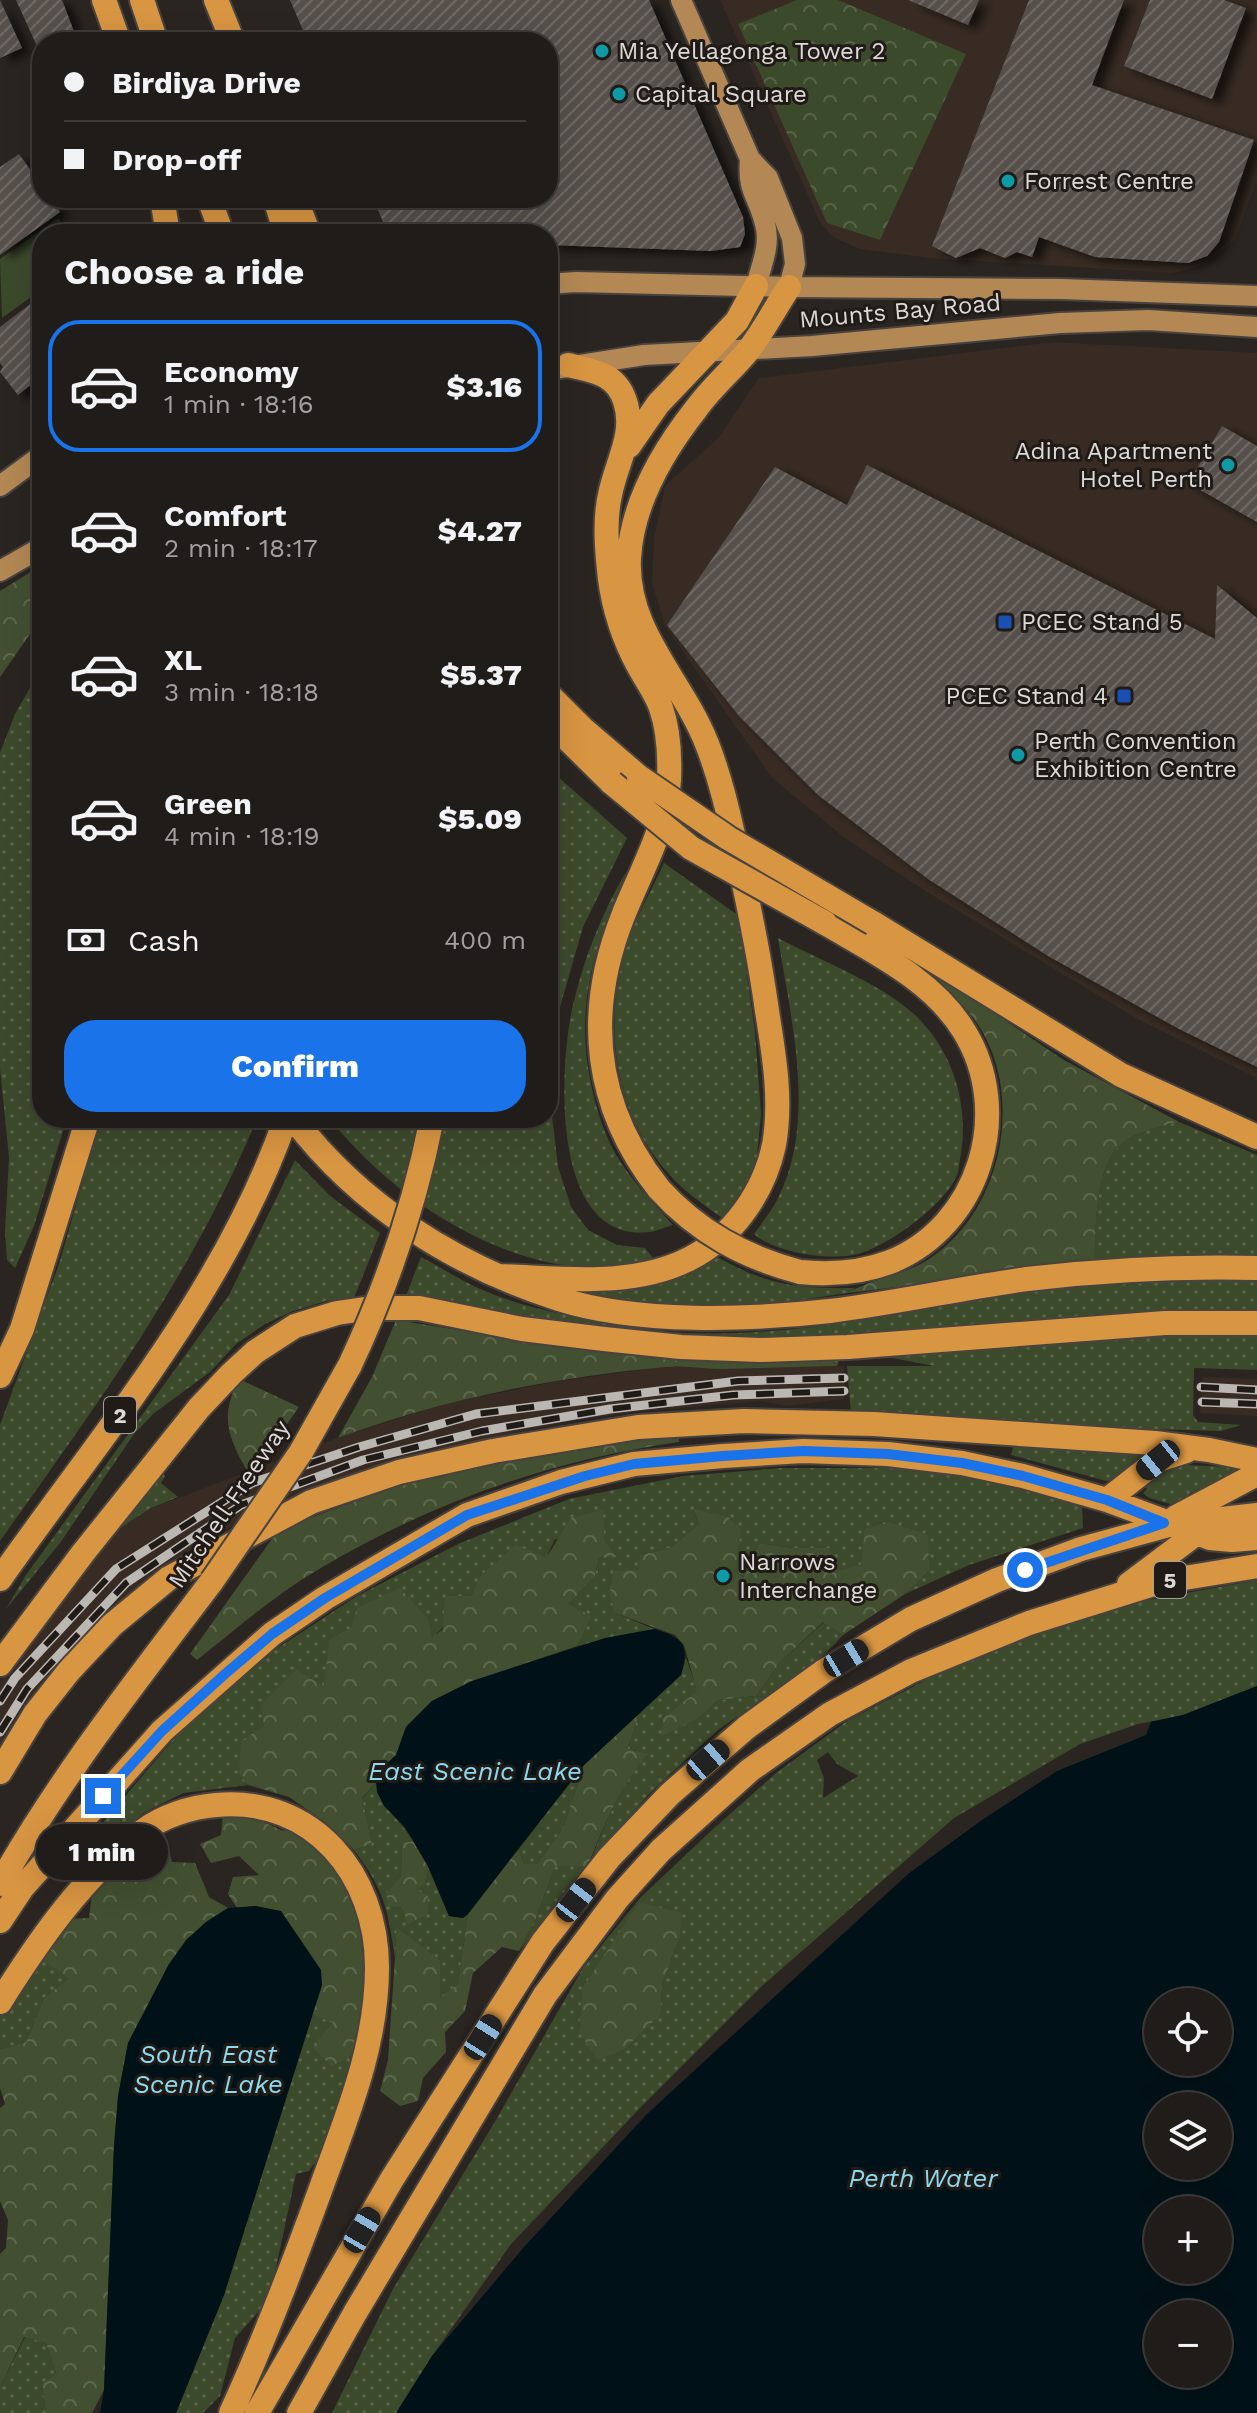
<!DOCTYPE html>
<html lang="en">
<head>
<meta charset="utf-8">
<style>
  :root { --surface:#201c19; --page:#282522; --text:#f1f3f6; --muted:#a2a1a2; --line:#3d3a38; --accent:#1a73e8 }
  body { margin:0; font-family:"Work Sans",sans-serif; background:var(--page); color:var(--text); height:100vh; display:flex; flex-direction:column; font-size:30px; white-space:nowrap }
  * { box-sizing:border-box; margin:0 }
  p { font-size:26px; color:var(--muted) }
  .icon { flex:none; width:44px; height:44px; fill:none; stroke:currentColor; stroke-width:2; stroke-linecap:round; stroke-linejoin:round }
  .map { position:relative; flex:1; overflow:hidden }
  .side { position:absolute; left:32px; top:224px; width:526px; height:904px; display:flex; flex-direction:column; background:var(--surface); border-radius:32px; box-shadow:0 8px 32px #0002,0 0 0 2px var(--line) }
  .side>* { flex:none }
  .banner { position:absolute; left:32px; top:32px; width:526px; height:176px; border-radius:32px; box-shadow:0 8px 32px #0002,0 0 0 2px var(--line); display:grid; align-content:center; height:176px; padding:0 32px; background:var(--surface) }
  .controls { position:absolute; left:1144px; top:1988px; display:grid; gap:16px }
  .controls a { display:grid; place-items:center; width:88px; height:88px; border-radius:50%; background:var(--surface); box-shadow:0 8px 32px #0002,0 0 0 2px var(--line); font-size:40px }
  .end { position:absolute; width:36px; height:36px; margin:-18px; border:10px solid #1a73e8; background:#fff; box-shadow:0 0 0 4px #fff }
  .from { border-radius:50% }
  .bubble { position:absolute; height:56px; border-radius:28px; background:var(--surface); box-shadow:0 8px 32px #0002,0 0 0 2px var(--line); font-size:26px; font-weight:800; line-height:56px; text-align:center }
  .car { position:absolute; width:24px; height:48px; margin:-24px -12px; border-radius:10px; box-shadow:0 0 6px 2px #0007; background:linear-gradient(#222 24%,#8ab4d8 0 40%,#222 0 76%,#8ab4d8 0 86%,#222 0) }
  .banner b { display:flex; align-items:center; gap:28px; height:76px; font-size:30px }
  .banner b+b { border-top:2px solid var(--line) }
  .banner i { width:20px; height:20px; background:var(--text) }
  ul { padding:0; list-style:none }
  li { display:flex; align-items:center; gap:24px; height:132px; margin:0 16px 12px; padding:0 16px; border:4px solid transparent; border-radius:32px }
  li div { flex:1 }
  li b { display:block; font-size:30px }
  li em { font-style:normal; font-weight:800 }
  li.selected { border-color:var(--accent) }
  li>.icon { width:72px; height:72px; stroke-width:1.5 }
  h2 { padding:0 32px; font-size:36px; line-height:96px }
  .pay { display:flex; align-items:center; gap:20px; height:88px; padding:0 32px; font-size:30px }
  .pay p { margin-inline-start:auto }
  .button { display:flex; gap:16px; margin-top:auto; padding:16px 32px }
  .button a { flex:1; height:92px; border-radius:32px; background:var(--accent); color:#fff; font-size:32px; font-weight:800; line-height:92px; text-align:center }
  .map>svg:first-child { display:block }
</style>
</head>
<body>
<div class="map">
<svg width="1257" height="2413" viewBox="0 0 1257 2413">
  <defs>
    <pattern id="grass-dots" width="8" height="8" patternUnits="userSpaceOnUse" patternTransform="scale(2)"><rect width="8" height="8" fill="#3c4a2c"/><path d="M2 2h.1M6 6h.1" fill="none" stroke="#58644a" stroke-width="1.8" stroke-linecap="round"/></pattern>
    <pattern id="forest-crowns" width="20" height="18" patternUnits="userSpaceOnUse" patternTransform="scale(2)"><rect width="20" height="18" fill="#425031"/><path d="M2 6a3 3 0 1 1 6 0M12 15a3 3 0 1 1 6 0" fill="none" stroke="#5d694e"/></pattern>
    <pattern id="park-crowns" width="20" height="18" patternUnits="userSpaceOnUse" patternTransform="scale(2)"><rect width="20" height="18" fill="#3c4a2c"/><path d="M2 6a3 3 0 1 1 6 0M12 15a3 3 0 1 1 6 0" fill="none" stroke="#58644a"/></pattern>
    <pattern id="building-hatch" width="6" height="6" patternUnits="userSpaceOnUse" patternTransform="scale(2)"><rect width="6" height="6" fill="#56504b"/><path d="M-1 1l2-2M0 6l6-6M5 7l2-2" fill="none" stroke="#6e6964"/></pattern>
    <filter id="shadow"><feDropShadow dx="9" dy="5" stdDeviation="4" flood-color="#0009"/></filter>
  </defs>
  <rect width="100%" height="100%" fill="#2b2521"/>
  <!-- built -->
  <path fill="#372b23" d="M720,0H1257V180L1235,240L1220,253L1199,266L1172,273L930,258L860,249L833,237L820,222Z
    M1053,342L1257,353V1078L1136,1018L927,892L845,838L772,778L665,626L652,583L654,539L665,486L719,437L759,378Z
    M669,1366L718,1369L844,1366V1399L787,1406L763,1401L642,1411L571,1421L427,1451L310,1490L210,1537L117,1603L42,1684L0,1745V1682L59,1598L116,1531L149,1509L337,1438L444,1404L553,1382Z
    M1203,1377L1257,1379V1416L1200,1413Z"/>
  <!-- grass -->
  <path fill="url(#grass-dots)" fill-rule="evenodd" d="M42,667V1118H67L34,1226L15,1268L7,1260L5,1232L9,1157L0,1068V753L15,714Z
    M548,768L627,838L583,927L558,1014L550,1099L558,1167L571,1207L588,1230L617,1245L645,1248L657,1263C622,1265 581,1270 546,1262C461,1242 383,1185 329,1118H548Z
    M664,863L739,916L755,1032L761,1114L756,1166L725,1220C706,1206 684,1192 668,1173C613,1112 603,1023 626,947C635,918 652,890 664,863Z
    M627,870C596,944 574,1003 591,1084C596,1107 603,1132 615,1153C631,1180 652,1202 673,1225C665,1227 657,1231 650,1232C549,1244 559,1065 573,1005C584,957 602,913 627,870Z
    M778,938C821,961 879,982 915,1015C954,1052 970,1107 960,1159C959,1164 959,1172 956,1177C944,1205 888,1246 858,1254C830,1261 776,1253 754,1234C762,1222 772,1211 778,1198C817,1122 791,1019 778,938Z
    M101,1118H257C194,1273 96,1406 0,1541V1425L59,1264Z
    M1179,1122L1257,1155V1259L1095,1263C1095,1232 1095,1173 1117,1148C1132,1132 1159,1127 1179,1122Z
    M295,1160L330,1196L380,1233L354,1298L326,1301L293,1311L265,1324L236,1344L210,1372L153,1414L134,1434L60,1543L6,1609L26,1575L229,1295Z
    M714,1255C765,1285 797,1289 855,1288L848,1293C786,1302 721,1313 658,1307C628,1304 598,1297 568,1290Z
    M421,1257C442,1268 463,1282 485,1291C513,1303 543,1310 572,1316C604,1323 635,1329 668,1332C804,1342 941,1301 1076,1285C1136,1278 1197,1278 1257,1279V1316L847,1341L665,1337L500,1315L466,1305L406,1296Z
    M1257,1332V1370L1194,1368L1193,1415L1198,1422L1241,1425L1221,1431L1117,1428L851,1413L847,1366H934L888,1357L1158,1333Z
    M1014,1443L1155,1451L1117,1480L1106,1481L1011,1455Z
    M1186,1465L1248,1468L1174,1505L1149,1498L1143,1493L1147,1489L1143,1485L1167,1470Z
    M782,1468H918L986,1475L1091,1505L1082,1507L1083,1528L969,1565L905,1594L929,1571L861,1565L832,1573L830,1548H793L759,1543L744,1578L735,1571L693,1510L699,1524L670,1548L640,1555V1570L615,1613L654,1629L577,1646L590,1616L569,1604L595,1576L599,1558L616,1556L555,1539L546,1558L481,1575L471,1596L432,1639L352,1627L327,1665L324,1687L264,1726L239,1774L248,1785L183,1793L145,1812L86,1863L87,1841L183,1728L276,1649L357,1596L458,1544L569,1499L683,1476Z
    M158,1469L165,1476L161,1483L178,1497L149,1509L116,1531L59,1598Z
    M1257,1580V1686L1183,1715L1138,1724L1080,1744L954,1818L762,1986L640,2108L511,2244L432,2356L396,2413H332L393,2289L493,2125L583,1968L641,1897L711,1831L776,1773L847,1721L943,1671L1031,1633L1122,1605ZM828,1752L837,1764L858,1776L823,1798L824,1778L817,1760ZM640,1902L679,1938L661,1988V2014L579,2032L582,1990Z
    M824,1622L843,1635L818,1662L719,1729L648,1795L519,1951L536,1918L555,1866H589C603,1825 621,1787 647,1753L627,1749L640,1712L681,1675L686,1658L698,1691L663,1718H699L718,1700L756,1696L780,1662Z
    M584,1765L563,1828L537,1864H524L518,1848Z
    M376,1782C380,1807 400,1819 413,1841L402,1843L401,1876L387,1891L415,1889L425,1884L428,1867L449,1916L463,1918L468,1914L458,1984L440,1999L397,1929L395,1957C387,1907 385,1891 354,1850L372,1844L362,1799Z
    M69,1919V1978L44,1998L26,2042L0,2049V2010Z
    M312,2014L334,2022L359,2052L333,2137L309,2171L296,2174L269,2300L235,2338L220,2396L203,2413H176L224,2295Z
    M25,2337L46,2343L56,2373L42,2384L46,2413H0V2387Z"/>
  <!-- forest -->
  <path fill="url(#forest-crowns)" d="M42,565V617L0,677V591Z
    M929,969L1062,1059L1179,1122C1159,1127 1132,1132 1117,1148C1095,1173 1095,1232 1095,1263L848,1293C868,1280 903,1275 926,1261C1001,1215 1027,1097 977,1023C963,1003 943,988 929,969Z
    M396,1320L552,1345L633,1353L840,1358L837,1366C798,1367 760,1368 721,1369C703,1369 684,1365 666,1367C555,1377 442,1399 338,1438L372,1377Z
    M239,1379L299,1407L255,1469L247,1471C227,1435 220,1416 239,1379Z
    M678,1431L679,1442C551,1460 430,1503 319,1569C275,1595 236,1629 197,1660L190,1654L279,1529L351,1503L350,1494L486,1458Z
    M693,1509L728,1517L741,1530L735,1571L744,1578L759,1543L793,1548H830L833,1572L861,1565L865,1529L888,1522L928,1535L929,1571L905,1594L843,1635L823,1622L780,1662L756,1696L718,1700L699,1718L661,1736L663,1718L697,1691L684,1645L675,1635L615,1613L610,1595L613,1571L639,1570L640,1555L670,1548L699,1524Z
    M603,1510L604,1541L617,1557L599,1558L595,1576L569,1604L591,1616L577,1646L472,1681L432,1701L406,1727L396,1755L379,1771L376,1782L362,1798L372,1844L354,1850L325,1822L289,1797L248,1785L239,1774L241,1741L264,1726L261,1705L296,1670L324,1686L329,1640L352,1627L357,1608L400,1588L428,1619L432,1638L443,1629L445,1596H471L481,1575L516,1545L546,1558L571,1518Z
    M640,1712L627,1749L648,1753C621,1787 603,1825 588,1866H555L536,1918L519,1951L502,1947L473,1973L465,2011L445,2032L446,2052L423,2078L418,2101L400,2106L380,2091L388,2060L397,1928L440,1960V1998L458,1984L468,1914L518,1848L524,1864H537L563,1828L584,1765Z
    M223,1815L255,1818L281,1830L301,1834L333,1867L356,1905L364,1940L367,2006L359,2052L331,2066L312,2047L333,2023L312,2014L322,1986L256,1906L237,1908L228,1894L233,1877L259,1875L239,1856L211,1863L200,1844L221,1835Z
    M165,1835L172,1862L195,1863L209,1897L228,1908L206,1922L169,1964L128,2043L118,2096L114,2146L104,2390L92,2413H46L42,2384L56,2373L46,2343L24,2337L0,2387V2254L6,2248L8,2220L0,2201V2108L5,2104L0,2088V2049L26,2042L44,1998L69,1978L44,1961L69,1919L89,1918L94,1879Z
    M413,1841L428,1867L425,1884L416,1889L428,1896V1914L408,1924L402,1907L387,1906V1891L401,1876L402,1843Z
    M639,1902L682,1913L679,1938L661,1988V2014L623,2050L598,2060L579,2032L582,1989Z"/>
  <!-- park -->
  <path fill="url(#park-crowns)" d="M797,0H838L966,54L880,240L827,223L738,24Z"/>
  <!-- pitch -->
  <path fill="#3c4a2c" d="M58,218L69,234H42V289L2,318L0,259Z"/>
  <!-- water -->
  <path fill="#001218" fill-rule="evenodd" d="M654,1629C684,1638 690,1645 681,1675L584,1765L468,1914L463,1918L449,1916L428,1866L405,1827L384,1806L377,1792L376,1782L379,1771L396,1755L406,1727L432,1701L472,1681L605,1638Z
    M1257,1686V2413H396L432,2356L524,2247L647,2114L908,1874L982,1820L1057,1771L1146,1735L1151,1722L1183,1715ZM1158,2002H1218V2062H1158ZM1158,2106H1218V2166H1158ZM1158,2210H1218V2270H1158ZM1158,2314H1218V2374H1158Z
    M256,1906L281,1911L321,1970L322,1985L224,2295L176,2413H100L104,2390L114,2146L118,2096L128,2043L169,1964L186,1940L206,1922L228,1908Z"/>
  <!-- building -->
  <path fill="url(#building-hatch)" filter="url(#shadow)" d="M0,0L22,48L0,58Z
    M16,0H62L78,42H42V57Z
    M290,0H649L743,217L745,234L740,247L711,251L548,245V234H388L373,198H548V42H308Z
    M908,0H979L968,25Z
    M1029,0H1124L1092,85L1254,140L1219,242L1207,256L1188,263L1095,257L1039,237L1032,257L1017,252L1005,258L980,248L956,258L932,246Z
    M1150,0H1224L1246,8L1212,99L1124,66Z
    M19,154L42,186V198H50L60,212L0,255V167Z
    M42,295V370L34,377L37,380L18,395L0,372L3,367L0,363V327Z
    M1222,426L1257,446V522L1188,483Z
    M867,465L1215,639L1217,585L1257,618V1067L1179,1029L1048,956L928,879L818,795L739,716L667,625L775,467L847,505Z"/>
  <g fill="none" stroke-linecap="round" stroke-linejoin="round">
    <!-- major casing -->
    <g stroke="#48433f" stroke-width="24">
      <path id="major" d="M681,0L750,159L768,178L792,238L795,264L789,287
        M750,159C747,192 758,195 765,224C771,245 761,266 756,286
        M548,284L576,282L789,287L1061,289L1257,296
        M548,370L644,355L812,346L1060,323L1148,320L1257,327
        M0,486L42,455
        M0,571L42,547"/>
    </g>
    <!-- highway casing -->
    <g stroke="#48433f" stroke-width="28">
      <path id="highway" d="M104,0L119,42
        M142,0L156,42
        M216,0L233,42
        M162,198L168,234
        M209,198L222,234
        M275,198L286,234
        M295,198L309,234
        M568,365C593,371 616,373 625,401C636,434 616,463 610,495C604,521 607,553 610,579C614,609 624,639 638,665C645,679 656,693 661,708C669,731 670,755 669,780C666,830 641,870 623,916C584,1014 594,1106 659,1189
        M629,446L658,404L737,321L756,286
        M548,694L582,728L639,777
        M548,720L612,783
        M873,923L1121,1075L1257,1137
        M293,1118C359,1205 455,1266 559,1299C637,1324 749,1320 830,1311C896,1303 961,1288 1027,1279C1104,1270 1180,1266 1257,1268
        M800,1272C831,1275 861,1273 890,1262C980,1226 1014,1112 964,1031C933,980 874,952 825,923
        M500,1276C562,1278 632,1288 689,1259C733,1237 764,1192 774,1145C782,1100 774,1055 767,1011C760,960 750,911 739,861C730,821 722,782 707,744C682,680 625,631 629,558C632,504 663,451 696,409C711,388 731,371 747,352C763,332 775,308 789,287
        M0,1376L22,1329L88,1118
        M301,1452L350,1365
        M1107,1500L1158,1460L1186,1451
        M1176,1517L1257,1474
        M0,1579C104,1431 226,1291 286,1118
        M1129,1584L1205,1527
        M0,1664L83,1553L199,1408L231,1374L255,1352L295,1326L337,1313L371,1308H419L522,1329L604,1339L681,1347L760,1350L848,1347L1165,1323H1257
        M0,1772L35,1714L69,1671L112,1625L169,1578L311,1502L399,1472L493,1451L638,1427L744,1421L874,1424L1155,1443L1209,1450L1257,1460
        M0,1884C60,1777 138,1679 212,1581
        M0,1921L22,1888L162,1731L272,1634L325,1598L467,1515L561,1482L634,1464L723,1456L803,1451L888,1454L962,1463L1023,1476L1107,1500L1210,1538L1232,1540L1257,1538
        M0,2002C39,1940 83,1876 143,1831C163,1816 191,1807 216,1805C313,1796 377,1875 377,1967C377,2046 347,2116 321,2188C293,2265 265,2339 231,2413
        M257,2413L392,2179L543,1942L609,1858L670,1794L747,1727L824,1671L911,1619L997,1580L1081,1549L1169,1525L1257,1515
        M299,2413L355,2313L545,1995L617,1899L661,1850L750,1770L830,1714L911,1671L1029,1623L1160,1582L1257,1566"/>
    </g>
    <!-- major -->
    <use href="#major" stroke="#b38854" stroke-width="20"/>
    <!-- highway -->
    <use href="#highway" stroke="#d89542" stroke-width="24"/>
    <!-- rail casing -->
    <g stroke="#bbb7b3" stroke-width="9">
      <path id="rail" d="M1201,1387L1257,1390
        M1202,1402L1257,1404
        M0,1701L15,1678L116,1569L252,1483L359,1447L476,1414L738,1381L844,1378
        M0,1732L27,1689L126,1583L241,1505L363,1460L482,1431L610,1409L733,1395L844,1391"/>
    </g>
    <!-- rail -->
    <use href="#rail" stroke="#211b17" stroke-width="6" stroke-dasharray="18" stroke-linecap="butt"/>
    <!-- highway-bridge casing -->
    <g stroke="#48433f" stroke-width="28" stroke-linecap="butt">
      <path id="highway-bridge" d="M639,777L728,838L873,923
        M612,783L691,848L825,923
        M659,1189C698,1232 744,1257 800,1272
        M350,1365C388,1284 415,1205 432,1118
        M212,1581L301,1452"/>
    </g>
    <!-- highway-bridge -->
    <use href="#highway-bridge" stroke="#d89542" stroke-width="24"/>
  </g>
  <g fill="none" stroke-linecap="round" stroke-linejoin="round">
    <!-- route -->
    <path stroke="#1a73e8" stroke-width="10" d="M103,1796L162,1731L225,1674L272,1634L325,1598L467,1515L585,1476L634,1464L723,1456L803,1451L888,1454L962,1463L1023,1476L1107,1500L1164,1523L1025,1570"/>
  </g>
  <!-- markers -->
  <g fill="#0f9aa8" stroke="#211b17" stroke-width="3">
    <circle cx="602" cy="51" r="8"/>
    <circle cx="619" cy="94" r="8"/>
    <circle cx="1008" cy="181" r="8"/>
    <circle cx="1228" cy="465" r="8"/>
    <circle cx="1018" cy="755" r="8"/>
    <circle cx="723" cy="1576" r="8"/>
  </g>
  <g fill="#1a4fb4" stroke="#211b17" stroke-width="3">
    <rect x="997" y="614" width="16" height="16" rx="4"/>
    <rect x="1116" y="688" width="16" height="16" rx="4"/>
  </g>
  <g text-anchor="middle" stroke-width="6" stroke-linejoin="round" paint-order="stroke">
    <!-- shield labels -->
    <g fill="#211b17" stroke="#a5a09d" stroke-width="2">
      <rect x="104" y="1397" width="32" height="36" rx="6"/>
      <rect x="1154" y="1562" width="32" height="36" rx="6"/>
    </g>
    <g font-size="22" font-weight="bold" fill="#ddd9d6">
      <text x="120" y="1423">2</text>
      <text x="1170" y="1588">5</text>
    </g>
    <!-- poi labels -->
    <g font-size="24" fill="#ddd9d6" stroke="#211b17" text-anchor="start">
      <text x="618" y="59">Mia Yellagonga Tower 2</text>
      <text x="635" y="102">Capital Square</text>
      <text x="1024" y="189">Forrest Centre</text>
      <text x="1212" y="459" text-anchor="end">Adina Apartment<tspan x="1212" dy="28">Hotel Perth</tspan></text>
      <text x="1021" y="630">PCEC Stand 5</text>
      <text x="1108" y="704" text-anchor="end">PCEC Stand 4</text>
      <text x="1034" y="749">Perth Convention<tspan x="1034" dy="28">Exhibition Centre</tspan></text>
      <text x="739" y="1570">Narrows<tspan x="739" dy="28">Interchange</tspan></text>
    </g>
    <!-- street labels -->
    <g font-size="24" fill="#ddd9d6" stroke="#211b17">
      <text transform="translate(900 311) rotate(-5)" y="8">Mounts Bay Road</text>
      <text transform="translate(229 1504) rotate(-56)" y="8">Mitchell Freeway</text>
    </g>
    <!-- water labels -->
    <g font-size="26" font-style="italic" fill="#8cd9f0" stroke="#211b17">
      <text x="475" y="1780">East Scenic Lake</text>
      <text x="208" y="2063">South East<tspan x="208" dy="30">Scenic Lake</tspan></text>
      <text x="923" y="2187">Perth Water</text>
    </g>
  </g>
</svg>
<div class="controls">
<a><svg class="icon" aria-label="locate" viewBox="0 0 24 24"><circle cx="12" cy="12" r="6"/><path d="M12 2v4M12 18v4M2 12h4M18 12h4"/></svg></a>
<a><svg class="icon" aria-label="layers" viewBox="0 0 24 24"><path d="M12 4l9 5-9 5-9-5zM3 14l9 5 9-5"/></svg></a>
<a>+</a>
<a>−</a>
</div>
<i class="end from" style="left:1025px;top:1570px"></i>
<i class="end" style="left:103px;top:1796px"></i>
<div class="bubble" style="left:36px;top:1824px;width:132px">1 min</div>
<i class="car" style="left:1158px;top:1460px;rotate:231deg"></i>
<i class="car" style="left:846px;top:1658px;rotate:59deg"></i>
<i class="car" style="left:708px;top:1760px;rotate:49deg"></i>
<i class="car" style="left:576px;top:1900px;rotate:38deg"></i>
<i class="car" style="left:483px;top:2037px;rotate:32deg"></i>
<i class="car" style="left:362px;top:2230px;rotate:30deg"></i>
<div class="banner">
<b><i class="from"></i>Birdiya Drive</b>
<b><i></i>Drop-off</b>
</div>
<section class="side">
<h2>Choose a ride</h2>
<ul>
<li class="selected"><svg class="icon" aria-label="car" viewBox="0 0 24 24"><path d="M5 17H2v-5l4-1 3-4h7l3 4 3 1v5h-3M9 17h6M6 11h13"/><circle cx="7" cy="17" r="2"/><circle cx="17" cy="17" r="2"/></svg><div><b>Economy</b><p>1 min · 18:16</p></div><em>$3.16</em></li>
<li><svg class="icon" aria-label="car" viewBox="0 0 24 24"><path d="M5 17H2v-5l4-1 3-4h7l3 4 3 1v5h-3M9 17h6M6 11h13"/><circle cx="7" cy="17" r="2"/><circle cx="17" cy="17" r="2"/></svg><div><b>Comfort</b><p>2 min · 18:17</p></div><em>$4.27</em></li>
<li><svg class="icon" aria-label="car" viewBox="0 0 24 24"><path d="M5 17H2v-5l4-1 3-4h7l3 4 3 1v5h-3M9 17h6M6 11h13"/><circle cx="7" cy="17" r="2"/><circle cx="17" cy="17" r="2"/></svg><div><b>XL</b><p>3 min · 18:18</p></div><em>$5.37</em></li>
<li><svg class="icon" aria-label="car" viewBox="0 0 24 24"><path d="M5 17H2v-5l4-1 3-4h7l3 4 3 1v5h-3M9 17h6M6 11h13"/><circle cx="7" cy="17" r="2"/><circle cx="17" cy="17" r="2"/></svg><div><b>Green</b><p>4 min · 18:19</p></div><em>$5.09</em></li>
</ul>
<div class="pay"><svg class="icon" aria-label="cash" viewBox="0 0 24 24"><path d="M3 7h18v10H3z"/><circle cx="12" cy="12" r="2"/></svg>Cash<p>400 m</p></div>
<div class="button"><a>Confirm</a></div>
</section>
</div>
</body>
</html>
